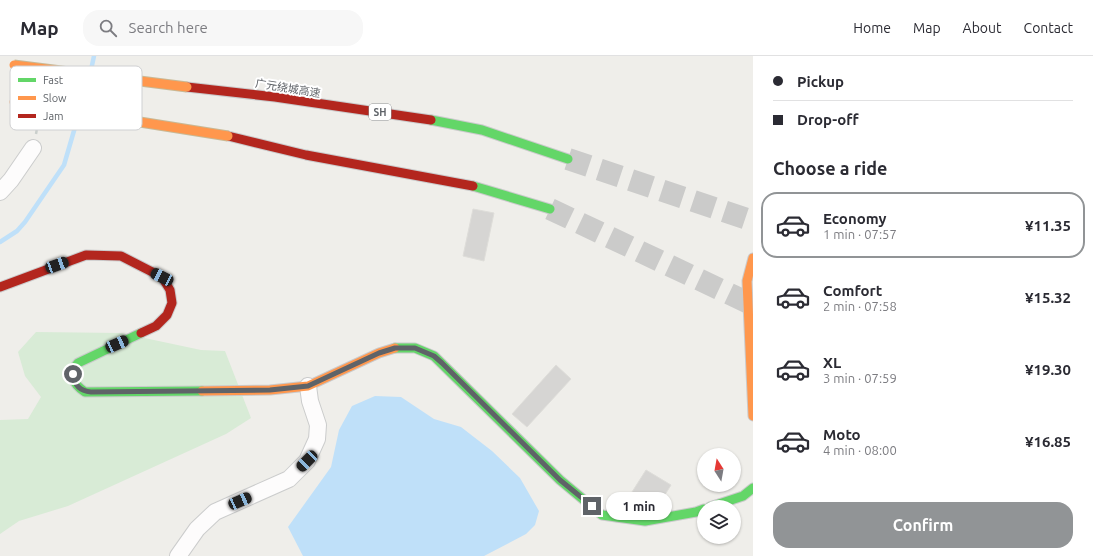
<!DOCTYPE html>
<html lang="en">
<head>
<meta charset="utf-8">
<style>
  :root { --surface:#fff; --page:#f7f7f7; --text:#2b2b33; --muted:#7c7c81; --line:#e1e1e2; --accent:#919496 }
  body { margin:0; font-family:Ubuntu,"Noto Sans SC",sans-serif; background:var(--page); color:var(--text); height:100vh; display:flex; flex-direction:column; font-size:15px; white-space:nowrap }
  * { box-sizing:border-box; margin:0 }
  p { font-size:13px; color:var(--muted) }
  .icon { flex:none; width:22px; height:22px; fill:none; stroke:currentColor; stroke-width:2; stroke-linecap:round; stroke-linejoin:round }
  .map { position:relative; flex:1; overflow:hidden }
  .details { display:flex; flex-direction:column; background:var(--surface); width:340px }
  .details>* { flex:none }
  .guide { display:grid; align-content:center; height:88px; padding:0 20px; background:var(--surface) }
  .needle { width:26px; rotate:349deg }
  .tools { position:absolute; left:697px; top:392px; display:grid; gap:8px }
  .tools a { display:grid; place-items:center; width:44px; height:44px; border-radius:50%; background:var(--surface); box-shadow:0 1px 3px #0004; font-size:20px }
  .end { position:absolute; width:18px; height:18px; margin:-9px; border:5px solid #5f6368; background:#fff; box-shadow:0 0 0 2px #fff }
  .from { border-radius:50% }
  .bubble { position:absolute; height:28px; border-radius:14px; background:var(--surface); box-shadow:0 1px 3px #0004; font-size:13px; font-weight:600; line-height:28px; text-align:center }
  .car { position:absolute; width:12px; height:24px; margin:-12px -6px; border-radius:5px; box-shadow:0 0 3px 1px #0007; background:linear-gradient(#222 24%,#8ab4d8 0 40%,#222 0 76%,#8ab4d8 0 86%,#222 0) }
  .guide b { display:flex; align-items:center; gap:14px; height:38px; font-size:15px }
  .guide b+b { border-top:1px solid var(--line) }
  .guide i { width:10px; height:10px; background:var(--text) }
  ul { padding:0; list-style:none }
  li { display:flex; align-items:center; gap:12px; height:66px; margin:0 8px 6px; padding:0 12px; border:2px solid transparent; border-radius:16px }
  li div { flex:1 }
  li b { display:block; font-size:15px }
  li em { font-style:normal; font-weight:600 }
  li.current { border-color:var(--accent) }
  li>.icon { width:36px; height:36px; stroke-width:1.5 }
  h2 { padding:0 20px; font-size:18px; line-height:48px }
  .cta { display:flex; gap:8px; margin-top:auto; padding:8px 20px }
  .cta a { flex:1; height:46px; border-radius:16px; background:var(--accent); color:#fff; font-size:16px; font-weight:600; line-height:46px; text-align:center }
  header { display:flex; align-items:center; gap:24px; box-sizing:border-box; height:56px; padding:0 20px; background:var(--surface); border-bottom:1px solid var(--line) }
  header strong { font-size:19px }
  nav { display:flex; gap:22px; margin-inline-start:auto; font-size:14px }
  .search { width:280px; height:36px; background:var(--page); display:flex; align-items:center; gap:10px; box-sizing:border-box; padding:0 14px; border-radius:16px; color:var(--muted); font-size:15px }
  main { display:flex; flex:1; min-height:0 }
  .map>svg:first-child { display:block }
</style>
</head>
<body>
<header>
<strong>Map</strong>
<div class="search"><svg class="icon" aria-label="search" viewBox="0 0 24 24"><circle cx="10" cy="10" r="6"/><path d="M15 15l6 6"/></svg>Search here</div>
<nav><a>Home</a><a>Map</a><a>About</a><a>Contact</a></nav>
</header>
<main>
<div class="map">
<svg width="753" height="500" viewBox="0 0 753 500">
  <rect width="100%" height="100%" fill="#efeeea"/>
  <!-- green -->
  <path fill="#d8ebd6" d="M36,276L121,277L201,294L225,295L251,362L226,378L68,450L19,465L0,478V364L28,363L41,341L25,320L18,296Z"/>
  <!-- water -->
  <path fill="#bfe0f9" d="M375,340L401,341L434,363L461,371L492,395L520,422L539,455L535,469L526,478L484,500H303L288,471L331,411L339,374L352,350Z"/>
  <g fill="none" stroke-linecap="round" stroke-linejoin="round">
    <!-- stream -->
    <path stroke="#bfe0f9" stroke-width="4.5" d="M91,14L94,0
      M81,50L88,25
      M0,186L17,175L25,166L64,109L78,61"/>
  </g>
  <!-- building -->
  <path fill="#d6d5d3" stroke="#deddd9" d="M473,153L494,157L484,205L463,200Z
    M556,309L571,323L527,371L512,358Z
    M646,414L671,429L658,450L655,451L632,436Z"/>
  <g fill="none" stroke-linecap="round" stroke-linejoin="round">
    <!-- highway-tunnel -->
    <path stroke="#cbcbca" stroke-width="22" stroke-dasharray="22 11" stroke-linecap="butt" d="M568,103L753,165
      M550,153L753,249"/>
    <!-- street casing -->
    <g stroke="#cbcccc" stroke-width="18">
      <path id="street" d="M0,136L11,124L33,92
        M178,500L197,473L215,456L289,423L307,405L317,383L318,369L310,345L308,330"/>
    </g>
    <!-- fast casing -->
    <g stroke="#cacacb" stroke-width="11">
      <path id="fast" d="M431,64L482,74L568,103
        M473,130L550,153
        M141,277L78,307C68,318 73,328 85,336L202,335
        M395,292H415L434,300L560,424L602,459L645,465L696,456L704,453
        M710,451L743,440L753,432"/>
    </g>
    <!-- slow casing -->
    <g stroke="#cacacb" stroke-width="11">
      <path id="slow" d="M753,202L747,225L753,360
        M202,335L270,334L308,330L379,297L395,292"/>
    </g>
    <!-- jam casing -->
    <g stroke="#cacacb" stroke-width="11">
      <path id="jam" d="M187,31L275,41L431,64
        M228,80L306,99L473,130
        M0,231L86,199L121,200L162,221L170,234L172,247L167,259L156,270L141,277"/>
    </g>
    <!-- path -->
    <path stroke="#cacfcc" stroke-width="2.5" stroke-dasharray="4 2" stroke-linecap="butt" d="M36,78L38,67"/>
    <!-- street -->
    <use href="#street" stroke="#fdfcfc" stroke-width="16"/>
    <!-- fast -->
    <use href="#fast" stroke="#63d668" stroke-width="9"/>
    <!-- slow -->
    <use href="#slow" stroke="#ff974d" stroke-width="9"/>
    <!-- jam -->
    <use href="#jam" stroke="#b3261e" stroke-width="9"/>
    <!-- slow-bridge casing -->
    <g stroke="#c8b996" stroke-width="11" stroke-linecap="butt">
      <path id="slow-bridge" d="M14,9L187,31
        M14,46L228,80"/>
    </g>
    <!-- slow-bridge -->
    <use href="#slow-bridge" stroke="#ff974d" stroke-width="9"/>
  </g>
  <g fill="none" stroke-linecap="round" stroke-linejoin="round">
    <!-- route -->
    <path stroke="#5f6368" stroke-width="5" d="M73,318C74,329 80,335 91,336L270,334L308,330L379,297L395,292H415L434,300L442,307L560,424L592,450"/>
  </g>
  <g text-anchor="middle" stroke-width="4" stroke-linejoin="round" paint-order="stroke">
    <!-- shield labels -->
    <rect fill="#fff" stroke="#8f9295" stroke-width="1" x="369" y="48" width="22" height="16" rx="3"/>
    <g font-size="10" font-weight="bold" fill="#5f6368">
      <text x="380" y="60">SH</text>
    </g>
    <!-- street labels -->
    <g font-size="11" fill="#5f6368" stroke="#fff">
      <text transform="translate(288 32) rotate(9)" y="4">广元绕城高速</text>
    </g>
  </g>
  <!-- legend -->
  <rect x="10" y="10" width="132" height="64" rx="6" fill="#fff" stroke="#cfd0d2" stroke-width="1"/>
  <rect x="18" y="22" width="18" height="4" fill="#63d668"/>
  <rect x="18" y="40" width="18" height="4" fill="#ff974d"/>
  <rect x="18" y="58" width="18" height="4" fill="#b3261e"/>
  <g font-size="11" fill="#5f6368">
    <text x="43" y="28">Fast</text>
    <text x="43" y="46">Slow</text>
    <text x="43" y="64">Jam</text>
  </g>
</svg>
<div class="tools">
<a><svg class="needle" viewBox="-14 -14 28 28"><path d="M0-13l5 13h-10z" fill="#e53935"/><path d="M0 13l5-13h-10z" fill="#7c7c81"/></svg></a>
<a><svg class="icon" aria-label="layers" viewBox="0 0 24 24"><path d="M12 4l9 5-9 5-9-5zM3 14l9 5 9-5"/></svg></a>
</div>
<i class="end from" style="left:73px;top:318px"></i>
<i class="end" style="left:592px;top:450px"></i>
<div class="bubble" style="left:606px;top:436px;width:66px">1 min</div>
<i class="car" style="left:57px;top:209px;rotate:70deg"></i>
<i class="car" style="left:162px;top:221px;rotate:297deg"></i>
<i class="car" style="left:117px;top:288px;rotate:66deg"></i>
<i class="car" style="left:307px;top:405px;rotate:225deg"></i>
<i class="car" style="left:240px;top:445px;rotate:66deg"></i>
</div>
<section class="details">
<div class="guide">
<b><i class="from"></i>Pickup</b>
<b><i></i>Drop-off</b>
</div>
<h2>Choose a ride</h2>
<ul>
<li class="current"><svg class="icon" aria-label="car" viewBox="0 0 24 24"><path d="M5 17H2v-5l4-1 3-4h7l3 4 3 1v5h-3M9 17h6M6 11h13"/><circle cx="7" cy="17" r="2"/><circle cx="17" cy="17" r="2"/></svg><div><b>Economy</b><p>1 min · 07:57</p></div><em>¥11.35</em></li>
<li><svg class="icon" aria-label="car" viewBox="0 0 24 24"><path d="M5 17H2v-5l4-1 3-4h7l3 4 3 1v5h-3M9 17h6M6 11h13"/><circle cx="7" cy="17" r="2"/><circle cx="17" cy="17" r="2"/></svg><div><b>Comfort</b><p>2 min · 07:58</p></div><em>¥15.32</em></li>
<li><svg class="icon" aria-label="car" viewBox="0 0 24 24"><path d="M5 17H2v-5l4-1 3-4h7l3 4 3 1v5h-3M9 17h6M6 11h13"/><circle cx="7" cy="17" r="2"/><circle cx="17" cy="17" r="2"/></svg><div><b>XL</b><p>3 min · 07:59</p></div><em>¥19.30</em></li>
<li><svg class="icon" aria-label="car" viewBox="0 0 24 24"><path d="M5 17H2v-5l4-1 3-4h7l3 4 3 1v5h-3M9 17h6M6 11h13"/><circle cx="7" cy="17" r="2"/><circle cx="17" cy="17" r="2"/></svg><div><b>Moto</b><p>4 min · 08:00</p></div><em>¥16.85</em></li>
</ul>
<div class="cta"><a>Confirm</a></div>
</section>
</main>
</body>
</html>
